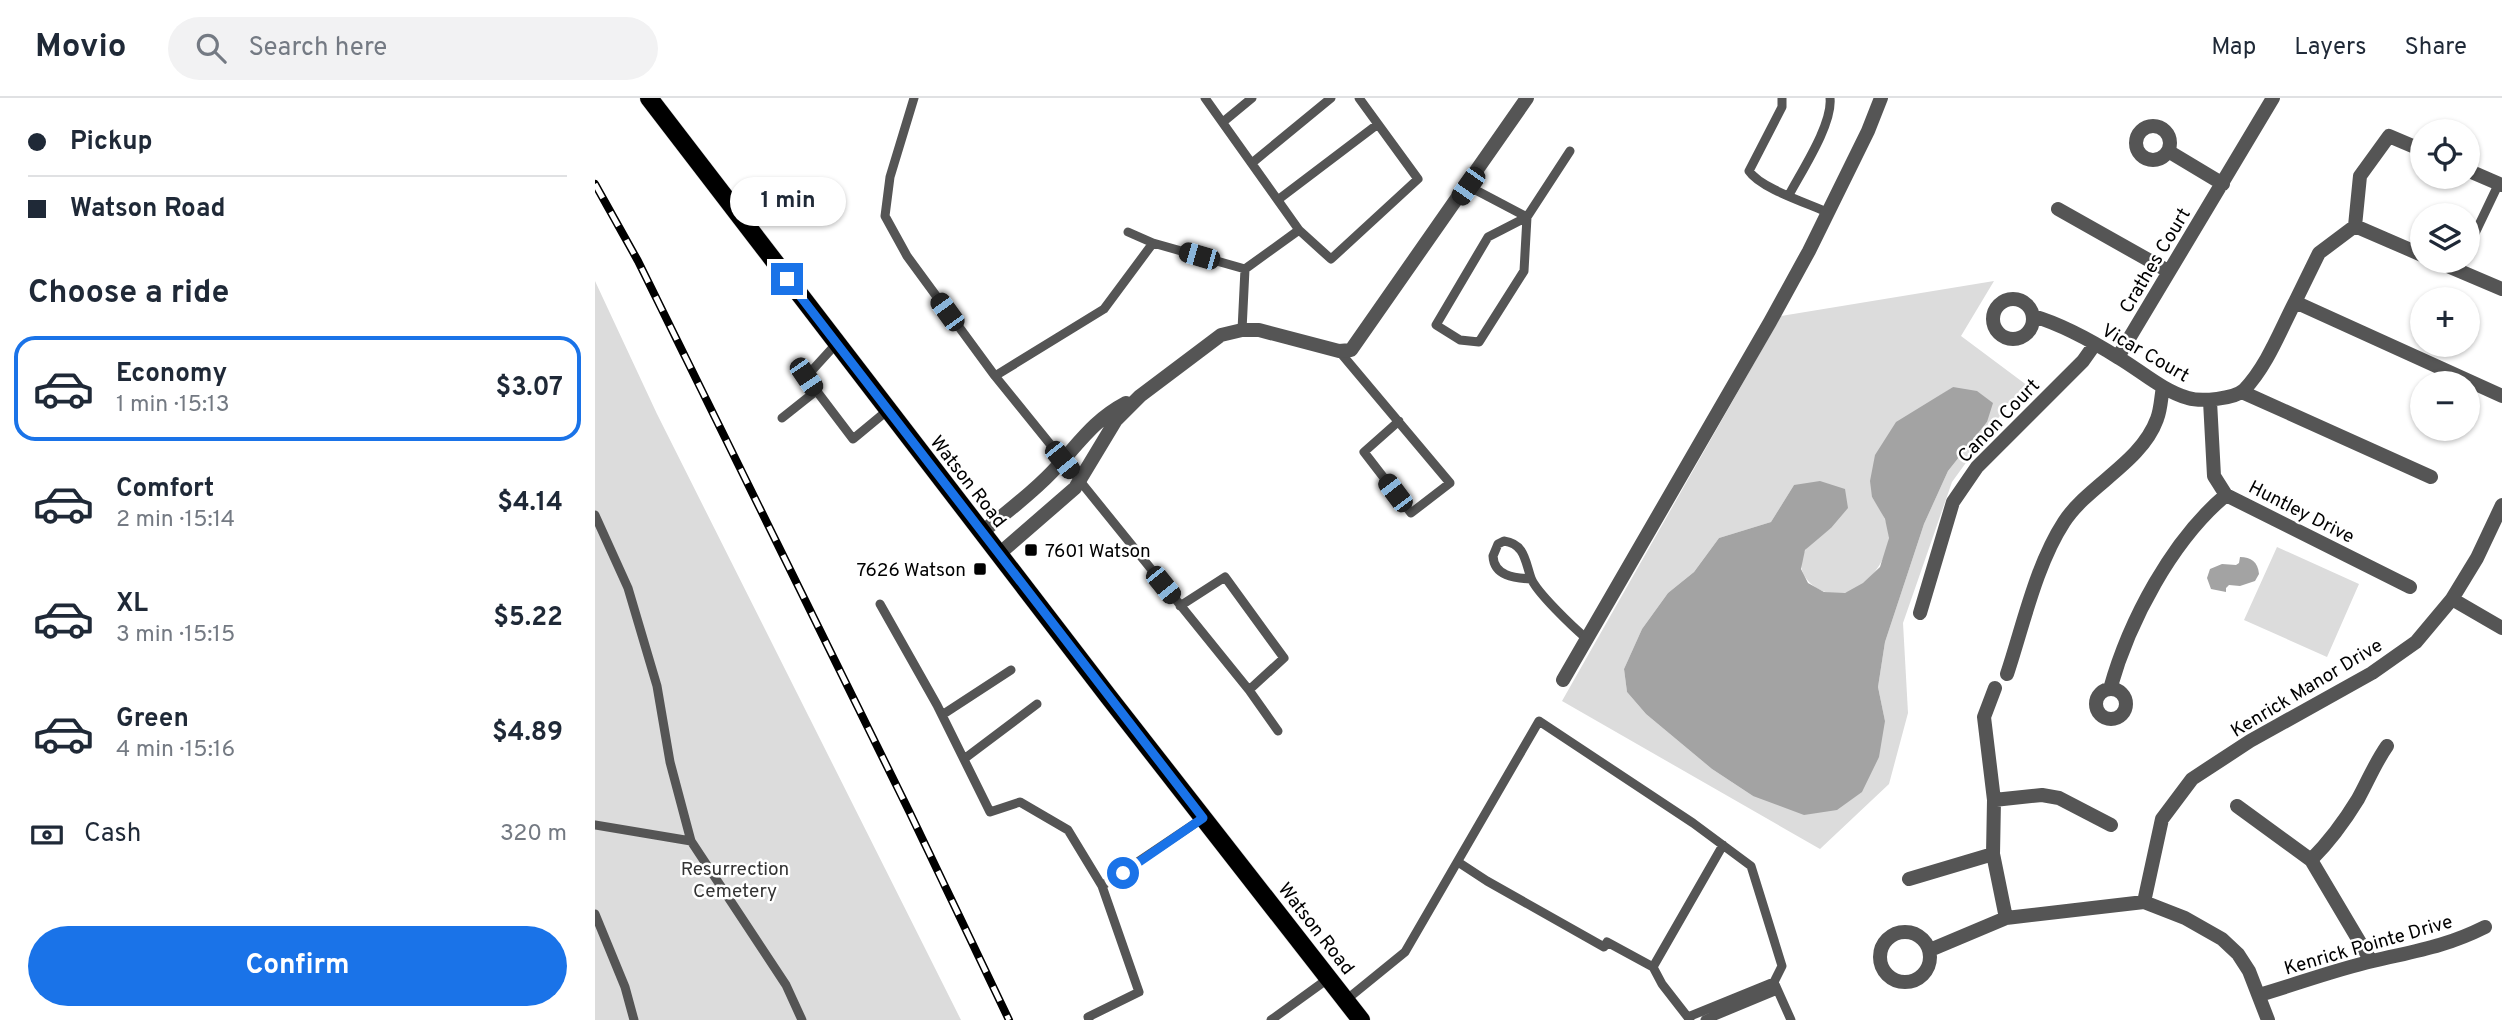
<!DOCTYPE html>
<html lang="en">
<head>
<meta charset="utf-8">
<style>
  :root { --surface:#fff; --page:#f2f2f3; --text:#1f2937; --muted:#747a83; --line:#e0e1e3; --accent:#1a73e8 }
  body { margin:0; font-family:Overpass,sans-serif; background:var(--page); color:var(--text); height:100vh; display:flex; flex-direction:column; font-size:26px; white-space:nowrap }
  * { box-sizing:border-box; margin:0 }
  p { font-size:23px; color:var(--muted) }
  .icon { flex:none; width:38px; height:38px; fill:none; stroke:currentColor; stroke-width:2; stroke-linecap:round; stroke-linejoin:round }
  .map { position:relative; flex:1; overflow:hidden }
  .drawer { display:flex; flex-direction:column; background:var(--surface); width:595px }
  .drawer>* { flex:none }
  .hud { display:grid; align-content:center; height:154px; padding:0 28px; background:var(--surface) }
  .tools { position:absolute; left:1815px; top:21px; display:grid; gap:14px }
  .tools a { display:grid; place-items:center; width:70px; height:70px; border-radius:50%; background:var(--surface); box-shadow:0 2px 5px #0004; font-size:35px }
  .end { position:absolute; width:32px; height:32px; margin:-16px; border:9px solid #1a73e8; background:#fff; box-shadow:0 0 0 4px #fff }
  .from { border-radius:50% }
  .bubble { position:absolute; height:49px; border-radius:24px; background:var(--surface); box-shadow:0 2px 5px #0004; font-size:23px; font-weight:700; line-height:49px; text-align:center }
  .car { position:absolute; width:21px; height:42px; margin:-21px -10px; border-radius:9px; box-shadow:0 0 5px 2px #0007; background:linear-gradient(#222 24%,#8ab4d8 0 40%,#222 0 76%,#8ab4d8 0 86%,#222 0) }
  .hud b { display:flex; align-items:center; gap:24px; height:66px; font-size:26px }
  .hud b+b { border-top:2px solid var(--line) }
  .hud i { width:18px; height:18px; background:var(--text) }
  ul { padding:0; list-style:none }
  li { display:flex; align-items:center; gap:21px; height:105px; margin:0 14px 10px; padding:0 14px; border:4px solid transparent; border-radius:21px }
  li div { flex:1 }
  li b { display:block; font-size:26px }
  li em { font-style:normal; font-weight:700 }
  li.selected { border-color:var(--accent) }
  li>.icon { width:63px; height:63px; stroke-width:1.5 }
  h2 { padding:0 28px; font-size:32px; line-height:84px }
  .pay { display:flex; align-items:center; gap:18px; height:77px; padding:0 28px; font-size:26px }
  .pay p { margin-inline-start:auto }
  .primary-button { display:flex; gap:14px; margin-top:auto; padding:14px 28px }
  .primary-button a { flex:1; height:80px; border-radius:42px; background:var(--accent); color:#fff; font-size:28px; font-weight:700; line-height:80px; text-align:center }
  header { display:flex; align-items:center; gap:42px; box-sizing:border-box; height:98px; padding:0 35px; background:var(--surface); border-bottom:2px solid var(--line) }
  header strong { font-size:33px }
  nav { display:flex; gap:38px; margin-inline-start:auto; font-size:24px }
  .search { width:490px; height:63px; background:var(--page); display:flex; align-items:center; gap:18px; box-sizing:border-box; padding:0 24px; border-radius:38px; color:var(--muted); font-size:26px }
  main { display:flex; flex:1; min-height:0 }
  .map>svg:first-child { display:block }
</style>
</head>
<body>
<header>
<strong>Movio</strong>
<div class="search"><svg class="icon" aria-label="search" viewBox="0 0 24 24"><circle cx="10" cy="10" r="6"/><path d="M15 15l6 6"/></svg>Search here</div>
<nav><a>Map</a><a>Layers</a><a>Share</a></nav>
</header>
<main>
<section class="drawer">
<div class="hud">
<b><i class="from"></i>Pickup</b>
<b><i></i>Watson Road</b>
</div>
<h2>Choose a ride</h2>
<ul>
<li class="selected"><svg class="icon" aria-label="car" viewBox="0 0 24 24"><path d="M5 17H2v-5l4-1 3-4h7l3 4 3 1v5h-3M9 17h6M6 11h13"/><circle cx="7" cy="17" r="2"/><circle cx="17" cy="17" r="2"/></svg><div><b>Economy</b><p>1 min · 15:13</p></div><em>$3.07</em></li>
<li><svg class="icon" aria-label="car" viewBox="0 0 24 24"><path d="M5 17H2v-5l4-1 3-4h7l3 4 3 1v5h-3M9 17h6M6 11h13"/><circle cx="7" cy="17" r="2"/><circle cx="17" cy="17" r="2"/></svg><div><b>Comfort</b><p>2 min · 15:14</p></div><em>$4.14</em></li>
<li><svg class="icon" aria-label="car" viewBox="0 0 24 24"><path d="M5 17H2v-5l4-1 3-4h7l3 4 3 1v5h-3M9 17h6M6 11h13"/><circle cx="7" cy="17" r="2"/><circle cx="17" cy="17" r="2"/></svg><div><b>XL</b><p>3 min · 15:15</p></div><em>$5.22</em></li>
<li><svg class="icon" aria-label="car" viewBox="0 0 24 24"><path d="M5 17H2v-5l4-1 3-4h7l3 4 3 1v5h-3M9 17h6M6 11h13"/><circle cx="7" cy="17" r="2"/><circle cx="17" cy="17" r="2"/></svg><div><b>Green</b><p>4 min · 15:16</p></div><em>$4.89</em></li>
</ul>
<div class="pay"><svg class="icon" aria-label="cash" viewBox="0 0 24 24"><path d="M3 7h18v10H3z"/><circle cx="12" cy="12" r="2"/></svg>Cash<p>320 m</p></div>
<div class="primary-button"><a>Confirm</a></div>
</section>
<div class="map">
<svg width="1907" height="922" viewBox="0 0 1907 922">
  <rect width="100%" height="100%" fill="#fff"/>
  <!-- green -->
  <path fill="#dcdcdc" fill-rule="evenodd" d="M0,183L62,316L366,922H0Z
    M1399,183L1366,238L1433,288L1404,319L1357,384L1308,525L1313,615L1294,686L1225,751L967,603L1186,218ZM1358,289L1392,324L1353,373L1329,426L1290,544L1283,589L1290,623L1158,698L1117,671L1051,616L1032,594L1029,571L1047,531L1073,495L1099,474L1124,440L1176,424L1199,387L1236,430C1228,436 1217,443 1211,451C1194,476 1225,501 1250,495C1272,490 1294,461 1294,438C1293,423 1285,411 1277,399L1334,305Z
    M1682,449L1764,486L1732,559L1649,522Z"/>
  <!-- water -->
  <path fill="#a3a3a3" d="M1358,289L1382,293L1398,305L1392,324L1353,373L1329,426L1290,544L1283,589L1290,623L1284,659L1267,694L1242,712L1209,717L1158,698L1117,671L1051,616L1032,594L1029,571L1047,531L1073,495L1099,474L1124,440L1176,424L1199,387L1225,383L1250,391L1253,410L1236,430L1210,452L1206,471L1213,485L1229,494L1250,495L1268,485L1285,469L1294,440L1290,421L1277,399L1275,383L1280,357L1301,324Z
    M1645,459C1656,459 1663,464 1664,476L1660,483L1645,488L1634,487L1631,490V494L1616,491L1612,480L1615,471L1627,466L1641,467L1644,465Z"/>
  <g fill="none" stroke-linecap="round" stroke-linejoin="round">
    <!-- primary casing -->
    <g stroke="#dbdbdb" stroke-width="19">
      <path id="primary" d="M54,0L513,598L766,922"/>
    </g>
    <!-- lane -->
    <path stroke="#555" stroke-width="9" d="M319,0L295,79L290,118L312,158L400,278L654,592L683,633
      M610,0L704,132L736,161L823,81L764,0
      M1187,0V9L1154,73C1165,90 1212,105 1232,114
      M628,24L657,0
      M657,65L736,0
      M873,88L932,119L975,53
      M1194,97C1206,74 1238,26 1235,0
      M684,101L783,26
      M932,119L929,173L884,244L865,242L841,227L893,139Z
      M533,134L558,145L650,171
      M1872,152L1904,85
      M647,232L650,171L704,132
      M242,245L211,279L258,341L293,312
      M744,253L855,385L816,415L769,354L804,323
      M400,278L509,211L558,145
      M187,320L221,293
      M0,417L33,490L62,588L75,664L96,743L191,887L207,922
      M936,481C919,480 899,478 898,458L903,446L909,443C930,446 930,463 936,480C941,494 979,530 992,541
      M285,506L342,607L395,714L425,704L473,732L507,788L608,720
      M585,508L630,479L689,560L654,592
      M347,617L416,572
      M369,661L442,606
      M0,727L96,743
      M863,764L892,783L1009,849L1012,844L1058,869L1067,886L1095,922
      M0,816L30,889L39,922
      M1058,869L1128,747
      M751,902L810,854L944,623L1098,725L1156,768L1187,868L1179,884
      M1093,919L1179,884L1196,922
      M494,922L493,919L544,894L507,788
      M676,922L734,880
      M1110,922L1182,892"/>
    <!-- street -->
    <path stroke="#555" stroke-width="14" d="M1541 45a17 17 0 1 1 34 0a17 17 0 1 1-34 0Z
      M1573,53L1628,86
      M1872,72L1907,87
      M1463,111L1573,173
      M1760,128L1827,157
      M1841,163L1907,191
      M1398 221a20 20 0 1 1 40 0a20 20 0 1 1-40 0Z
      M1700,204L1724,155L1760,128L1765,78L1794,38L1827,52
      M1438,218C1469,227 1497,243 1524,260C1546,273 1568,293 1593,300C1606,304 1639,301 1649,292C1672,268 1685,233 1700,204L1907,298
      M1523,259L1678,0
      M1647,294L1836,379
      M1615,303L1619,378L1631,397L1815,489
      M387,434C411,415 436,396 457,374C483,347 497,323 531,305
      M404,456L480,390L521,322L545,298L626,237L647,232H664L744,253L756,252L932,0
      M1857,501L1907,530
      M1325,515L1358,404L1382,369L1488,263L1500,246
      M1412,576C1428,528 1441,467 1469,424C1493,387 1546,365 1562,321C1566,311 1566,299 1568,289
      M968,582L1175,224L1214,153L1273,33L1286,0
      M1400,590L1389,619L1399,702L1398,756L1411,820
      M1515,591C1534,523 1577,442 1631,397
      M1501 606a15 15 0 1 1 30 0a15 15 0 1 1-30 0Z
      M1399,702L1447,697L1464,700L1516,727
      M1642,708L1716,762L1776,863
      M1716,762C1735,743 1749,724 1763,701C1773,683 1780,665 1792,648
      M1314,781L1398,756
      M1549,804L1567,721L1597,681L1655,643L1777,575L1821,544L1857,501L1882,460L1907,407
      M1285 859a25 25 0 1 1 50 0a25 25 0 1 1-50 0Z
      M1335,852L1411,820L1549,804L1590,820L1627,841L1643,856L1654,873L1673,922
      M1664,897C1702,886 1739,872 1778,863C1820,853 1850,849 1890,829"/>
    <!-- primary -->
    <use href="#primary" stroke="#000" stroke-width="18"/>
    <!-- rail casing -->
    <g stroke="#000" stroke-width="8">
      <path id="rail" d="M0,86L43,163L315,715L414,922"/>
    </g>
    <!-- rail -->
    <use href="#rail" stroke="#fff" stroke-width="5" stroke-dasharray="16" stroke-linecap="butt"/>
  </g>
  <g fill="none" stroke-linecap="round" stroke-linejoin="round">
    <!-- route -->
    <path stroke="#1a73e8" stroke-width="9" d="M192,181L608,720L528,775"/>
  </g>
  <!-- markers -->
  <g fill="#000" stroke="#fff" stroke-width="2.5">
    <rect x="429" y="445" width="14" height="14" rx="3.5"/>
    <rect x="378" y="464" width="14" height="14" rx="3.5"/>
  </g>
  <g text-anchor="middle" stroke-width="5" stroke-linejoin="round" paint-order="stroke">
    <!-- street labels -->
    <g font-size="19" fill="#000" stroke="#fff">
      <text transform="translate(1559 162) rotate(-59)" y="7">Crathes Court</text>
      <text transform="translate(1551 254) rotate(30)" y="7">Vicar Court</text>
      <text transform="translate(1403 322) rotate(-46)" y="7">Canon Court</text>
      <text transform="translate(374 383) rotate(52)" y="7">Watson Road</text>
      <text transform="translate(1707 413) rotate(27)" y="7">Huntley Drive</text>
      <text transform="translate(1711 589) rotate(-31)" y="7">Kenrick Manor Drive</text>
      <text transform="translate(722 830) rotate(52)" y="7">Watson Road</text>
      <text transform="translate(1773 846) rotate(-16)" y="7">Kenrick Pointe Drive</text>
    </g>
    <!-- poi labels -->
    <g font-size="19" fill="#000" stroke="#fff" text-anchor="start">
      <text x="450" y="459">7601 Watson</text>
      <text x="371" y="478" text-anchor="end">7626 Watson</text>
    </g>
    <!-- park labels -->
    <g font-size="19" fill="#333" stroke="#fff">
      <text x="140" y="777">Resurrection<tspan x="140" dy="22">Cemetery</tspan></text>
    </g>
  </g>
</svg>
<div class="tools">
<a><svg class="icon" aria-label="locate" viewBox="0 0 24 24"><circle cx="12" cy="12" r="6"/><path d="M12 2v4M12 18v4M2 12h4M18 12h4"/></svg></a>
<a><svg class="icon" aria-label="layers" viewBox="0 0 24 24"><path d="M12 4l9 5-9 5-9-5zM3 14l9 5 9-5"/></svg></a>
<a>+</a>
<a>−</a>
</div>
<i class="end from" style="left:528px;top:775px"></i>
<i class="end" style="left:192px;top:181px"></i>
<div class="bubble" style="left:135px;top:79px;width:116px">1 min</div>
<i class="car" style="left:873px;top:88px;rotate:215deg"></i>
<i class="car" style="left:604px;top:158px;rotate:286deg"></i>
<i class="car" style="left:352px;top:214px;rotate:324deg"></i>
<i class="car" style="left:211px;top:279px;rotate:146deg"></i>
<i class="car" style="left:467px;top:362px;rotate:141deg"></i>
<i class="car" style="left:800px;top:395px;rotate:323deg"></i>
<i class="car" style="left:568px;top:487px;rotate:141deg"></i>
</div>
</main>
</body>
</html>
